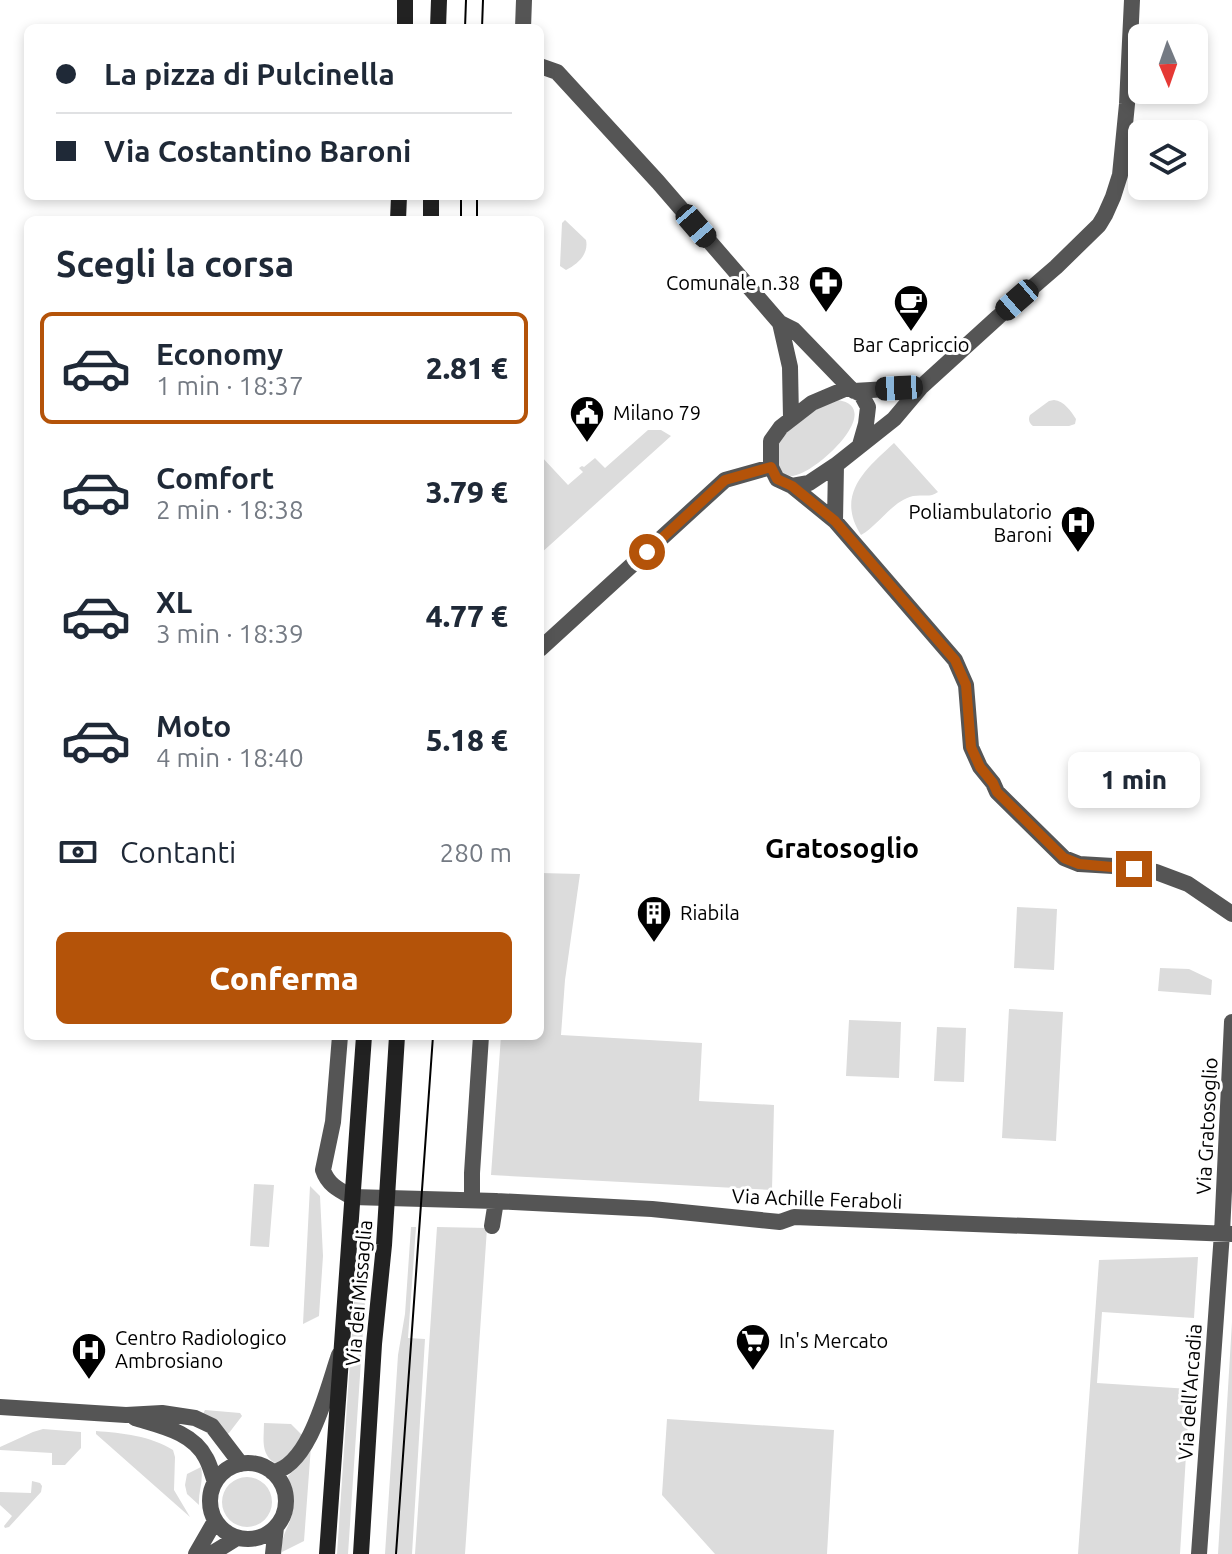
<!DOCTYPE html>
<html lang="it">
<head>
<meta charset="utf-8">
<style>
  :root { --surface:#fff; --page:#f2f2f3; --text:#1f2937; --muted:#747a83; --line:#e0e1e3; --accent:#b45309 }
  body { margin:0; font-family:Ubuntu,sans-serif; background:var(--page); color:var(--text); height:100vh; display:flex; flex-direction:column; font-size:30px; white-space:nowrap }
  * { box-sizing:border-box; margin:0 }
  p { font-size:26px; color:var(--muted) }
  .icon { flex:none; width:44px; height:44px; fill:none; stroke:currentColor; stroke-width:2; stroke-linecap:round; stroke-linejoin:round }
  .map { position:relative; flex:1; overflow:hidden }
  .sheet { position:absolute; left:24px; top:216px; width:520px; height:824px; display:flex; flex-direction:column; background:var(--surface); border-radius:12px; box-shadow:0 4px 12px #0003 }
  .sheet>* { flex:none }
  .guide { position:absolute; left:24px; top:24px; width:520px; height:176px; border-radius:12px; box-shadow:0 4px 12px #0003; display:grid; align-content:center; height:176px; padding:0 32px; background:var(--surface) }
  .needle { width:52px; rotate:178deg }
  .buttons { position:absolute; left:1128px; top:24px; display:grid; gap:16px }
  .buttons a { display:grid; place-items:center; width:80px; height:80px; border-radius:12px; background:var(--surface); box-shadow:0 4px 12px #0003; font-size:40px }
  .end { position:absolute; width:36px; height:36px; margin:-18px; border:10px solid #b45309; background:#fff; box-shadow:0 0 0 4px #fff }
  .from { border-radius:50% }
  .bubble { position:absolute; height:56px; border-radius:12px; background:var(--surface); box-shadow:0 4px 12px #0003; font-size:26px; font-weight:800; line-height:56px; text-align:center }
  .car { position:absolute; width:24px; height:48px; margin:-24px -12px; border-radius:10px; box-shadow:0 0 6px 2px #0007; background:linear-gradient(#222 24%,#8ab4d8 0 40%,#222 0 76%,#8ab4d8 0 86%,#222 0) }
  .guide b { display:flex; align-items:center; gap:28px; height:76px; font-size:30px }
  .guide b+b { border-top:2px solid var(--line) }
  .guide i { width:20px; height:20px; background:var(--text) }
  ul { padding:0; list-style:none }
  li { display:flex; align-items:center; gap:24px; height:112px; margin:0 16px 12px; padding:0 16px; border:4px solid transparent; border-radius:12px }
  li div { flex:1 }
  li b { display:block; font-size:30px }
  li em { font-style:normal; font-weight:800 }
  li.on { border-color:var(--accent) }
  li>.icon { width:72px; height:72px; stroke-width:1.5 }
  h2 { padding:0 32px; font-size:36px; line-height:96px }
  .pay { display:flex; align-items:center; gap:20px; height:88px; padding:0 32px; font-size:30px }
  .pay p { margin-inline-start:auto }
  .button { display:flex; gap:16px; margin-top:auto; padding:16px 32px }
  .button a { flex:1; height:92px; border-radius:12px; background:var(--accent); color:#fff; font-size:32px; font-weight:800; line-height:92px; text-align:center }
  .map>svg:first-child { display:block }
</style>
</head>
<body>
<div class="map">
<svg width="1232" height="1554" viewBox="0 0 1232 1554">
  <rect width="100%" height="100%" fill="#fff"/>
  <!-- green -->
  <path fill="#dcdcdc" d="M565,220L586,240C589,254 578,264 566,270L560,266L562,223Z
    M838,400C886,408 817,473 793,476C788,476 784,475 780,473L775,450C793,420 807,412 838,400Z
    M1054,400C1064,401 1071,411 1076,419L1075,424L1069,426H1033C1029,423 1028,419 1030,415L1049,401Z
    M648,430H661L671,436L540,554V455L568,485L583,472L579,468L582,466L584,467L595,458L605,468Z
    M894,443L938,492C930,498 923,494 913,496C892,501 879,525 861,535C835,494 866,469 894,443Z
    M540,873L580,874L565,980L561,1035L702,1043L699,1101L774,1105L772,1190L491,1175L501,1036H540Z
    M1017,907L1057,909L1054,970L1014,968Z
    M1160,968L1189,969L1212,980L1211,995L1158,991Z
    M1009,1009L1063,1012L1056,1141L1002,1138Z
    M849,1020L901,1022L899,1078L846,1076Z
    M937,1027L966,1028L964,1082L934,1081Z
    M254,1184L274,1185L269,1247L250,1246Z
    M310,1186L320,1196L323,1256L319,1316L303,1324Z
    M411,1227H416L408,1338L425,1339L412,1554H385L398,1355L405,1314Z
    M437,1227L487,1228L465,1554H415Z
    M357,1257H368L348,1554H337Z
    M1198,1257L1194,1318L1102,1312L1097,1383L1190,1389L1180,1554H1078L1099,1260Z
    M1232,1322V1554H1218Z
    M205,1410L240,1413L242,1416L229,1433L227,1434L203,1414Z
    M667,1419L834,1430L827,1554H715L662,1495Z
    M264,1423L291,1424L302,1435L287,1458L275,1463C260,1454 264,1438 264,1423Z
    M43,1429L81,1432V1448L65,1465H52V1453L0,1450V1447L33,1432Z
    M96,1431C122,1433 151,1436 173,1450L175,1457L174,1490L190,1517L96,1434Z
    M311,1446L304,1541L282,1552C280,1536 289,1528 292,1514C296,1500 290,1489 288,1476L301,1463Z
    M201,1467C204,1481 198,1492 199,1505L187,1494L185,1485L187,1474Z
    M222 1502a25 25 0 1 1 50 0a25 25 0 1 1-50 0Z
    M32,1481L40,1483L42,1486L41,1492L9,1527L5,1528L4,1526L12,1516L0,1505V1492L31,1493Z"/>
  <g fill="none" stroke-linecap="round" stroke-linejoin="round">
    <!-- minor -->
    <path stroke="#555" stroke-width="16" d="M523,28L524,0
      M540,66L557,72L658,182L780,323L794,330L851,389
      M780,323L790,367L791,418
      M854,391L921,387
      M860,445L866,424L868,407L861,394L851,389H845L812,403L781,427L771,441V467L777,479L792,486L835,521L955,660L966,685L971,747L980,767L993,783L997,792L1064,858L1079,864L1113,866L1156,872L1188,884L1232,914
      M792,486L809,483L836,465
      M835,521L836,465L894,419L921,387L998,317L1056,267L1099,225L1105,215L1113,197L1120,175L1127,104L1132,0
      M540,649L725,480L771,467
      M340,1036L333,1122L323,1170C328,1185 339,1190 352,1197L496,1201L652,1209L780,1222L794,1217L1232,1234
      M472,1200V1173L481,1036
      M492,1226L496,1201
      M0,1407L126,1415L162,1413L195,1418L212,1426L241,1464
      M135,1418C161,1426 193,1432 206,1458C210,1465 212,1474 215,1482
      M210 1501a38 38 0 1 1 76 0a38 38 0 1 1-76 0Z
      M272,1472C310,1467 328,1386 339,1355
      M196,1554L215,1521
      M211,1554L237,1538
      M273,1554L276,1527
      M1199,1554L1222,1233L1232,1022"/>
    <!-- secondary -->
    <path stroke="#222" stroke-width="16" d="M405,28V0
      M438,28L439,0
      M398,220L399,196
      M431,220V196
      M327,1554L364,1036
      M361,1554L374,1344L384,1245L397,1036"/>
    <!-- tram -->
    <path stroke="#000" stroke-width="2" d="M465,28L466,0
      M482,28L483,0
      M461,220V196
      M477,220V196
      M396,1554L433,1036"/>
  </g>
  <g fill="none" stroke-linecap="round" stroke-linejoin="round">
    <!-- route -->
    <path stroke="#b45309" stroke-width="10" d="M647,552L725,480L771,467L777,479L792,486L835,521L955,660L966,685L971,747L980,767L993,783L997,792L1064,858L1079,864L1134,869"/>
  </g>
  <!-- icons -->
  <defs>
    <g id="pharmacy-pin" transform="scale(1.8)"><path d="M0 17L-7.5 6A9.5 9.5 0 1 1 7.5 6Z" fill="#000" stroke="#fff"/><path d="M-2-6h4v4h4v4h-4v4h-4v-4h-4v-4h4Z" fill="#fff"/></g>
    <g id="cafe-pin" transform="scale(1.8)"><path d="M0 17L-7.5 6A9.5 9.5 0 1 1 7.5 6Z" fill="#000" stroke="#fff"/><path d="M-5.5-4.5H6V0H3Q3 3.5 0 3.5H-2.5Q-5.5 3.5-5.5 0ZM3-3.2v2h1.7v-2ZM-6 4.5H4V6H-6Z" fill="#fff"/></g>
    <g id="civic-pin" transform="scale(1.8)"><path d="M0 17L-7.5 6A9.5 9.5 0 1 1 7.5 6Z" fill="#000" stroke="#fff"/><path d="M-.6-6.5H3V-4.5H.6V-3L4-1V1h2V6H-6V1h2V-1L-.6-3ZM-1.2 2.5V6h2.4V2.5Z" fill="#fff"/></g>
    <g id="hospital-pin" transform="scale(1.8)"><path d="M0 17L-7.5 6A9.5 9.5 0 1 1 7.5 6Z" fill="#000" stroke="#fff"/><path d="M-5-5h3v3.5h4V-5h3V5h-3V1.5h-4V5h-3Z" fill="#fff"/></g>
    <g id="building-pin" transform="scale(1.8)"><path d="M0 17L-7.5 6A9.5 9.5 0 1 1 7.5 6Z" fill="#000" stroke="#fff"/><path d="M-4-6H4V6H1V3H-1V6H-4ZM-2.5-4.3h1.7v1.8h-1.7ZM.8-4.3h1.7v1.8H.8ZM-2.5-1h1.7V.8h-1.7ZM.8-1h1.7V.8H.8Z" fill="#fff"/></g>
    <g id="supermarket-pin" transform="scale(1.8)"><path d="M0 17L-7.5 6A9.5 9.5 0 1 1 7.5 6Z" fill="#000" stroke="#fff"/><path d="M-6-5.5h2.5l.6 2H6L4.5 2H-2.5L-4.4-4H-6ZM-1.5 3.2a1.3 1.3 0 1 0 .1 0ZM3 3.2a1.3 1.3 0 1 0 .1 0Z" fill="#fff"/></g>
  </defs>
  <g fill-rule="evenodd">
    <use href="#pharmacy-pin" x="826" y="283"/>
    <use href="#cafe-pin" x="911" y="302"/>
    <use href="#civic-pin" x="587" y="413"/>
    <use href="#hospital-pin" x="1078" y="523"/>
    <use href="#building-pin" x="654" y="913"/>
    <use href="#supermarket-pin" x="753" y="1341"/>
    <use href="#hospital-pin" x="89" y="1350"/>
  </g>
  <g text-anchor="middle" stroke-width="6" stroke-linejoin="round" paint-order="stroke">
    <!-- poi labels -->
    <g font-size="20" fill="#000" stroke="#fff" text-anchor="start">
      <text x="800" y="290" text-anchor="end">Comunale n.38</text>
      <text x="911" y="352" text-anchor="middle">Bar Capriccio</text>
      <text x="613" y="420">Milano 79</text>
      <text x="1052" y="519" text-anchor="end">Poliambulatorio<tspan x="1052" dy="23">Baroni</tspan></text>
      <text x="680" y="920">Riabila</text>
      <text x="115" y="1345">Centro Radiologico<tspan x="115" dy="23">Ambrosiano</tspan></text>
      <text x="779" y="1348">In's Mercato</text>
    </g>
    <!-- street labels -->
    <g font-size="20" fill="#000" stroke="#fff">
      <text transform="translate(1207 1126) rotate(-87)" y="7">Via Gratosoglio</text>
      <text transform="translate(817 1199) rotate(2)" y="7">Via Achille Feraboli</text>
      <text transform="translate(359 1293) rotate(-85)" y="7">Via dei Missaglia</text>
      <text transform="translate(1190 1392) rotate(-86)" y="7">Via dell'Arcadia</text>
    </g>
    <!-- district labels -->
    <g font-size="28" font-weight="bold" fill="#000" stroke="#fff">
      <text x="842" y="858">Gratosoglio</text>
    </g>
  </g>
</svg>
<div class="buttons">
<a><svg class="needle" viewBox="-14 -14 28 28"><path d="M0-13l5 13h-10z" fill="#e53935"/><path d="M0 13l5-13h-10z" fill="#747a83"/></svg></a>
<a><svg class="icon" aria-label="layers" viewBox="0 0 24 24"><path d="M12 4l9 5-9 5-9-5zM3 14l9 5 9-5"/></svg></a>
</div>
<i class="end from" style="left:647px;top:552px"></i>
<i class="end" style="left:1134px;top:869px"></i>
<div class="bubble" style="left:1068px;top:752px;width:132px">1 min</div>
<i class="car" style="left:696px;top:226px;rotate:139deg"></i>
<i class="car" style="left:1017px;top:300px;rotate:229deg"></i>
<i class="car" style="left:899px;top:388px;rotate:267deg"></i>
<div class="guide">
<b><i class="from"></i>La pizza di Pulcinella</b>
<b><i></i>Via Costantino Baroni</b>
</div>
<section class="sheet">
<h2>Scegli la corsa</h2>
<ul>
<li class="on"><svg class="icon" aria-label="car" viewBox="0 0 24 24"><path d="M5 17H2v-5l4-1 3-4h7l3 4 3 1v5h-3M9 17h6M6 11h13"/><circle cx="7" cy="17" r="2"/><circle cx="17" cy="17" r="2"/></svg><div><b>Economy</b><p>1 min · 18:37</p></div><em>2.81 €</em></li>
<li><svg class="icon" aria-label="car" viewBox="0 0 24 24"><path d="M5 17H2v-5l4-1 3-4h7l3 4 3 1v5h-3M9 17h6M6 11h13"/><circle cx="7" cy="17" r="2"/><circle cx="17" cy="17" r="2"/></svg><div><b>Comfort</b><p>2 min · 18:38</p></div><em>3.79 €</em></li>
<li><svg class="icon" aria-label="car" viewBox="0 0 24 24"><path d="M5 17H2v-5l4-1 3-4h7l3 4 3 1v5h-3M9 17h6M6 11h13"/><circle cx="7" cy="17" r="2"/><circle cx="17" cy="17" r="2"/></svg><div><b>XL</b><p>3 min · 18:39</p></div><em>4.77 €</em></li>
<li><svg class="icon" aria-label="car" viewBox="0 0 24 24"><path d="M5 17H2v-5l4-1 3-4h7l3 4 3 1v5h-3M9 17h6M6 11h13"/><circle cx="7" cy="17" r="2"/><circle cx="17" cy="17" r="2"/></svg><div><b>Moto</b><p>4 min · 18:40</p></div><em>5.18 €</em></li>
</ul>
<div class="pay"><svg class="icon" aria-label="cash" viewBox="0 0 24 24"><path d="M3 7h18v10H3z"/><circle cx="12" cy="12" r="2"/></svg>Contanti<p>280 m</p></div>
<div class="button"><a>Conferma</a></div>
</section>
</div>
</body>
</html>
